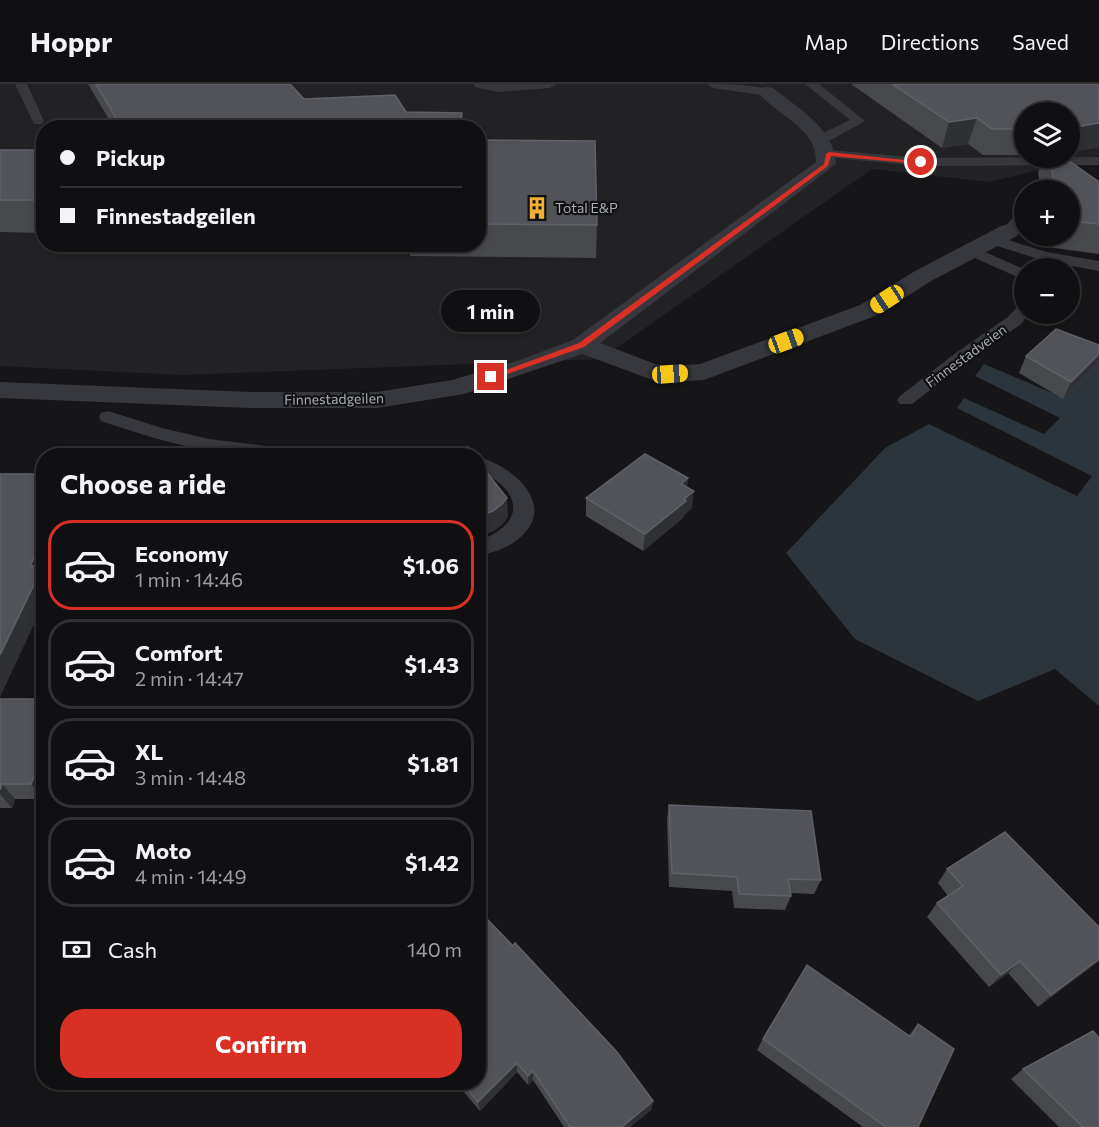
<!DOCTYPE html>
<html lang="en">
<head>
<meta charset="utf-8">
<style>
  :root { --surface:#101012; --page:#1e1e20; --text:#f1f3f6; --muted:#9c9d9f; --line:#303032; --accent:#d93025 }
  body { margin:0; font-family:Commissioner,sans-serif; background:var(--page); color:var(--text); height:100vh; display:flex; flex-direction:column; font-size:22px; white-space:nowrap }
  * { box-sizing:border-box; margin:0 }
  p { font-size:20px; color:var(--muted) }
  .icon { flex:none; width:33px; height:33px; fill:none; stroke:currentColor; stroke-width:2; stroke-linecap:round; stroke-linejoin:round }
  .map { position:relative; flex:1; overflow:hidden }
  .details { position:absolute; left:36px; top:364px; width:450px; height:642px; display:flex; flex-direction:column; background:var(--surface); border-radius:24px; box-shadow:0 3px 9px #0003,0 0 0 2px var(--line) }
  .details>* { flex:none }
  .top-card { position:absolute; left:36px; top:36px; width:450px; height:132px; border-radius:24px; box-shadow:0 3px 9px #0003,0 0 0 2px var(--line); display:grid; align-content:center; height:132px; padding:0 24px; background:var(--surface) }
  .tools { position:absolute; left:1014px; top:18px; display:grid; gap:12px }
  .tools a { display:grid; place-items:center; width:66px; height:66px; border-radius:50%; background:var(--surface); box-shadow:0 3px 9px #0003,0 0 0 2px var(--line); font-size:30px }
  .end { position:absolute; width:27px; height:27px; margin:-14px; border:8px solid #d93025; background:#fff; box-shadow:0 0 0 3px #fff }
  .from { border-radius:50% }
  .bubble { position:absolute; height:42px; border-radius:21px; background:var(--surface); box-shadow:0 3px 9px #0003,0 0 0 2px var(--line); font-size:20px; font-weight:700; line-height:42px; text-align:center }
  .car { position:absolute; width:18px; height:36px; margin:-18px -9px; border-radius:8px; box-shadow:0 0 4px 2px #0007; background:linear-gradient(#f5c518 24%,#345 0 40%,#f5c518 0 76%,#345 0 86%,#f5c518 0) }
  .top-card b { display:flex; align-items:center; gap:21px; height:57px; font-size:22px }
  .top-card b+b { border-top:2px solid var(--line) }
  .top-card i { width:15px; height:15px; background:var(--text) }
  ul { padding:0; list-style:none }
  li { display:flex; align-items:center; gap:18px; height:90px; margin:0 12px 9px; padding:0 12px; border:3px solid var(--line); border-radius:24px }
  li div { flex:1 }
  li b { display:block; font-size:22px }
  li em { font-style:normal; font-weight:700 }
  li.on { border-color:var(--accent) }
  li>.icon { width:54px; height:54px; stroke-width:1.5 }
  h2 { padding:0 24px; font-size:27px; line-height:72px }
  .pay { display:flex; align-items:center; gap:15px; height:66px; padding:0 24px; font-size:22px }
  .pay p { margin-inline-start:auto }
  .cta { display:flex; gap:12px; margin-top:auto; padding:12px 24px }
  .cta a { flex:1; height:69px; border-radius:24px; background:var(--accent); color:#fff; font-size:24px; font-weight:700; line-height:69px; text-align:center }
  header { display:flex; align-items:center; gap:36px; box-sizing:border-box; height:84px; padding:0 30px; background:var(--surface); border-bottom:2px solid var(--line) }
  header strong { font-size:28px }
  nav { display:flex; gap:33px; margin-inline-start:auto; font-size:21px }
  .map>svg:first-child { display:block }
</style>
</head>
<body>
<header>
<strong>Hoppr</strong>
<nav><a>Map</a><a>Directions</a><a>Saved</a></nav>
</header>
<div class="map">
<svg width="1099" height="1043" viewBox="0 0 1099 1043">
  <rect width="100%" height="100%" fill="#161618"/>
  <!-- built -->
  <path fill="#222225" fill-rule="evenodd" d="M0,0H1099V72L989,98L872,85L601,275L182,291L0,282ZM1024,28H1070V74H1024ZM44,44H478V160H44Z"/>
  <!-- water -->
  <path fill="#2c353c" d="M1099,264V622L1055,585L978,617L855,555L786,469L885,364L929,340L1077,412L1092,392L957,324L964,314L1044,350L1060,334L975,292L984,280L1064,314L1093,282Z"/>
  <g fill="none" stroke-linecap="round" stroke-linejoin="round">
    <!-- service -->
    <path fill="#37383d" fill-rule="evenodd" d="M15,0H27L44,37L42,40H34Z
      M473,0H556L550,4L498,8L475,3Z
      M707,0C723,0 761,0 773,8L767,12L713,4Z
      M805,0H819L865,37L827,58H817L815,55L817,52L850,36Z
      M829,66L922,74L1099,73V81L922,82L824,73L822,70Z
      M1024,127V139L1014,150H1004L1002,147C1007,140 1015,129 1024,127Z
      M992,151L1047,168L1099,177V187L1045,177L987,159L984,156Z
      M971,162L1024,185V196L966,170L963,167L966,164Z
      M1024,220V230H1029L1020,241L969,276L912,320H900L897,316L900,312L957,268L1008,233L1018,222Z
      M108,327L162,344L209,355L300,366L307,368L310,372C276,372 242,373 208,367C172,360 137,349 101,337L99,333L101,329Z
      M478,373C514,382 560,423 517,456C506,465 492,469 478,472V457C527,440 523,406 478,386Z"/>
    <!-- minor -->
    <path fill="#37383d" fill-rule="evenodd" d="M767,3L773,4C798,24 835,45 836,80L600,259L655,280L670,282L700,280L860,221L915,187L1001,142L1009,140L1017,142L1020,147L1017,152L931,197L878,231L704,296L670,298L650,295L582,270L464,310L377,324H251L0,314V298L251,308H377L452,296L517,277L573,256L816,78C817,43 776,32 758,8L761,4Z"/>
  </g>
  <!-- wall -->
  <path fill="#47494d" d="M88,0H290L304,15L406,28L462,29L463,44H114Z
    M851,0H1099V63L1070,68V28H1024V71H983L968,60L942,64Z
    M478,56L597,141L596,174L410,172V167L389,166L388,160H478Z
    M0,66H44V149L0,148Z
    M1044,74H1065L1099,98V170L1047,163L1046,152H1070V106H1041L1038,88Z
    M1099,261V277L1097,281L1063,315L1019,289L1026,272Z
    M688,394L687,403L692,424L684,431L683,434L643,467L586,432V414Z
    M0,615L42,715H15L12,724H0Z
    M669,721L821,796L814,810L790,809L791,812L785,826L734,824L732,807L669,803L667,736Z
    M947,785L1099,843V877L1038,923L1008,889L989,903L927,833L937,819L948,812L938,799Z
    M478,843L653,1017L651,1026L630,1043H564L533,996L528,1001L517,988L480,1027L456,999H478Z
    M918,940V1043H863L757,966L763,955L909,951Z
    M1023,985L1099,1043H1059L1011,995Z"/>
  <!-- shaded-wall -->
  <path fill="#2f3033" d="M462,29L463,44H460Z
    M977,34L968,60L942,64L949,38Z
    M1099,39V63L1070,68V44Z
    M1099,270V277L1097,281L1063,315L1071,298Z
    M688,394L686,411L681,400Z
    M694,407L692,424L684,431L683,434L643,467L645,450Z
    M507,414L508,433L503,440L494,447L478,453V432Z
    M44,454V519L0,613V571L30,482Z
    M44,669V713L42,715L31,700Z
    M2,700L15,715L12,724L0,710V706Z
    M1099,875V877L1038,923L1051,911Z
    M1020,877L1008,889L989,903L1001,891Z
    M517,979V988L480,1027L478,1018Z
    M533,987V996L528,1001V992Z
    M653,1017L651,1026L630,1043H622Z"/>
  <!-- building -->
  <path fill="#525359" stroke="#5f6168" stroke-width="1.5" d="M96,0H290L304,15L395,11L406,28L462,29L460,44H122Z
    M892,0H1099V39L1070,44V28H1024V45H992L977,34L949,38Z
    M478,56L595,57L597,141L478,140Z
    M0,66H44V116H0Z
    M1050,74H1065L1099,98V140L1070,137V106H1055Z
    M1056,245L1099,261V270L1071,298L1026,272Z
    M468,363L475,372H443Z
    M645,370L688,394L681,400L694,407L684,415L686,417L645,450L586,414Z
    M478,377L507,414L502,420L493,427L478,432Z
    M0,390H44V454L30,482H43L0,571Z
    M0,615H44V669L31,700H2L0,706Z
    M669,721L811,727L821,796L788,795L791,812L739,810L737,793L672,789Z
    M1005,748L1099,843V875L1051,911L1020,877L1001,891L937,819L963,802L947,785Z
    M487,835L513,862L515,859L617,968L653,1017L622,1043H570L533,987L528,992L517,979L478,1018L462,999H478V843Z
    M807,881L911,953L918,940L954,965L918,1043H886L763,955Z
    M1093,947L1099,954V1043H1083L1023,985Z"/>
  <!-- route -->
  <path fill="#d93025" d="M829,68L924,78L921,80L831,72L828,82L584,263L493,295L487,293L579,259L824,80L826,70Z"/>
  <!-- icons -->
  <defs>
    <g id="building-bare" transform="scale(1.8)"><path d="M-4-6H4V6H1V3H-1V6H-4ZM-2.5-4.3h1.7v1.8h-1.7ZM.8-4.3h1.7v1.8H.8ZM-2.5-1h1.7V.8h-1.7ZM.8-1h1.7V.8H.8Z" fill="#f2b134" stroke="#111113" stroke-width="2.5" paint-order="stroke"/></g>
  </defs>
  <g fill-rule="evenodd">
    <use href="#building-bare" x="537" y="124"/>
  </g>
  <g text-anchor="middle" stroke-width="4.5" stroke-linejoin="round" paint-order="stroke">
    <!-- far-poi labels -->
    <g font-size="14" fill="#a8adb8" stroke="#111113" text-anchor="start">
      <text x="555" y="129">Total E&amp;P</text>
    </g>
    <!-- far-street labels -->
    <g font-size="14" fill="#a8adb8" stroke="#111113">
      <text transform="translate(966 272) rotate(-36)" y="5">Finnestadveien</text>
      <text transform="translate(334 315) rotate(-1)" y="5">Finnestadgeilen</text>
    </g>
  </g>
</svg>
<div class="tools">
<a><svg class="icon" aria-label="layers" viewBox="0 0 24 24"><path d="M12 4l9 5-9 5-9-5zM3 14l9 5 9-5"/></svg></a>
<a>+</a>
<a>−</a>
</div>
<i class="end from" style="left:921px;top:78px"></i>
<i class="end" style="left:491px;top:293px"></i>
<div class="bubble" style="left:441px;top:206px;width:99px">1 min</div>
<i class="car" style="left:887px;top:215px;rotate:237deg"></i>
<i class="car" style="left:786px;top:257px;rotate:70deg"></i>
<i class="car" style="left:670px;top:290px;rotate:86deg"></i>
<div class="top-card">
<b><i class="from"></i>Pickup</b>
<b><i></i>Finnestadgeilen</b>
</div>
<section class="details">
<h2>Choose a ride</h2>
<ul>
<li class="on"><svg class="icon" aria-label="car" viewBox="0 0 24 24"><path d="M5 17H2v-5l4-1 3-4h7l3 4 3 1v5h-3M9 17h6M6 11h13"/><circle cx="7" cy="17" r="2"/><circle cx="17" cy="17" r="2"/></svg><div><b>Economy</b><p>1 min · 14:46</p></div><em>$1.06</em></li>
<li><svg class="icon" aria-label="car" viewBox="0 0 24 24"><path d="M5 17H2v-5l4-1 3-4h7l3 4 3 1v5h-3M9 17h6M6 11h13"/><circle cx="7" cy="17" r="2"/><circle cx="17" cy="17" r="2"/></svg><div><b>Comfort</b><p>2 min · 14:47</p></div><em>$1.43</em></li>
<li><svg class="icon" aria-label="car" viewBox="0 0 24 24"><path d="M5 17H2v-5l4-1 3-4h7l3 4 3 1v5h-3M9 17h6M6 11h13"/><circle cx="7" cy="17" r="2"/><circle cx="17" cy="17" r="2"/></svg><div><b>XL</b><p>3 min · 14:48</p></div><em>$1.81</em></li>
<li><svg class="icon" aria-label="car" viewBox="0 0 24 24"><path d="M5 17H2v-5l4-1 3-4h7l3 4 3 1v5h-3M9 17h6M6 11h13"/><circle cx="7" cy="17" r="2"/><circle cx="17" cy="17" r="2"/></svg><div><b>Moto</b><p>4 min · 14:49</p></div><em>$1.42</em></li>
</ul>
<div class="pay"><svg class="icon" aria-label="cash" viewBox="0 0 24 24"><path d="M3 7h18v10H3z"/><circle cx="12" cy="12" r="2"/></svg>Cash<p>140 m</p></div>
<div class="cta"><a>Confirm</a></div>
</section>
</div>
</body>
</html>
